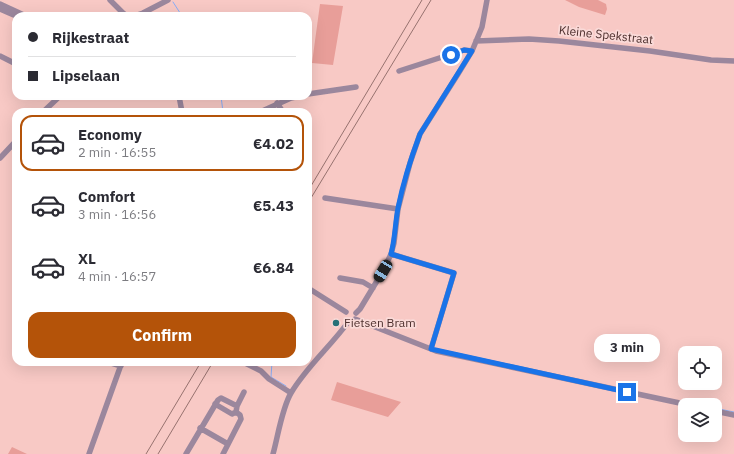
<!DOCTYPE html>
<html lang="en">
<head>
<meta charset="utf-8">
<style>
  :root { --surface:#fff; --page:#f7f7f7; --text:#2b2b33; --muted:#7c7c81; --line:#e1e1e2; --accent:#b45309 }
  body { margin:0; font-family:"IBM Plex Sans",sans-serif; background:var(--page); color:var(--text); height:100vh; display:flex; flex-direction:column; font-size:15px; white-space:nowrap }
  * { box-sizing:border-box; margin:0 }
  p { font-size:13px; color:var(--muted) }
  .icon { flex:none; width:22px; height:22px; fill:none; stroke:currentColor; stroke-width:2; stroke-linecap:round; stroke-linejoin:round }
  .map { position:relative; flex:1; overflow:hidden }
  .sheet { position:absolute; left:12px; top:108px; width:300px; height:258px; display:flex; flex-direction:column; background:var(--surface); border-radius:12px; box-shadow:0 4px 16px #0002 }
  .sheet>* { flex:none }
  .top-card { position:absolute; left:12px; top:12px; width:300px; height:88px; border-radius:12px; box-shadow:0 4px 16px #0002; display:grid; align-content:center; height:88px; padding:0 16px; background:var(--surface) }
  .buttons { position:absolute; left:678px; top:346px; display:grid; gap:8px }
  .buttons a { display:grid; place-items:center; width:44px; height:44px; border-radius:8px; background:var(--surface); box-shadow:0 4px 16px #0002; font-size:20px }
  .end { position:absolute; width:18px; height:18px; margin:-9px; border:5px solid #1a73e8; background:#fff; box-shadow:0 0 0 2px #fff }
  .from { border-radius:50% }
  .bubble { position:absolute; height:28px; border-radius:12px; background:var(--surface); box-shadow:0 4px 16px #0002; font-size:13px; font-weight:700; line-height:28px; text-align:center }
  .car { position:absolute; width:12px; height:24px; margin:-12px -6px; border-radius:5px; box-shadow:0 0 3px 1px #0007; background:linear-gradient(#222 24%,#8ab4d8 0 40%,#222 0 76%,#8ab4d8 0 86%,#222 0) }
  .top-card b { display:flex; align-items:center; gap:14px; height:38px; font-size:15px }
  .top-card b+b { border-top:1px solid var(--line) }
  .top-card i { width:10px; height:10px; background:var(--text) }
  ul { padding:7px 0 0; list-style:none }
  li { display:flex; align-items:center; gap:12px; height:56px; margin:0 8px 6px; padding:0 8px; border:2px solid transparent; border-radius:12px }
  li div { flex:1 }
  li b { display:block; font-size:15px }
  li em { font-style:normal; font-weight:700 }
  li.selected { border-color:var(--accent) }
  li>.icon { width:36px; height:36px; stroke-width:1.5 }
  .action { display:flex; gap:8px; margin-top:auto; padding:8px 16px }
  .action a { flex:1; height:46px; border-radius:12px; background:var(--accent); color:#fff; font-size:16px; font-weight:700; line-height:46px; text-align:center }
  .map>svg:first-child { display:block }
</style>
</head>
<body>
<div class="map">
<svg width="734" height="454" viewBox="0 0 734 454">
  <rect width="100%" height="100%" fill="#f8c9c5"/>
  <!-- green -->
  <path fill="#e89e99" d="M565,0H598L606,4L607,9L605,15L579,7Z
    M320,4L343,6L333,65L312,63Z
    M337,382L401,402L388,417L331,400Z
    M12,447L27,454H8Z"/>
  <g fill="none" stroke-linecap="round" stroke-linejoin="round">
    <!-- stream -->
    <path stroke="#89aef9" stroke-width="1" d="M173,2L182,16
      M221,96L223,112
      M272,362L271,377L286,386
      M695,404L701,405
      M719,409L734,412"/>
    <!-- minor -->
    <path stroke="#9b879d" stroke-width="5.5" d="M110,0L123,13L127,16
      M0,4L26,16
      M0,9L16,16
      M134,16L143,13L168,0
      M476,41L529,39L559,41L650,51L711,60L734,61
      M0,56L16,64
      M399,71L464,50L472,51
      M308,94L356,87
      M179,96L182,112
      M277,103L283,112
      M43,112L60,96
      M260,112L291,98L300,96
      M0,158L16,141
      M325,198L398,209
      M391,254L454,273L431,349
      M340,278L363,282L373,288
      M308,288L346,312
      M356,313L360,309L383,271L391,254L394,243L398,209L410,163L420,134L458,74L472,51L482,27L487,0
      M355,319L436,351L689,405
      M108,362L121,366
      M243,362L261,371L269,379L291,393
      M215,404L232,414L236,412
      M715,411L734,415
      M200,428L228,444
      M89,454L122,362
      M186,454L218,400L221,398L237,406
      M223,454L241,419L240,415L236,412L237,406L244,392
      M273,454C278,436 282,408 291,393C307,366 331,346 349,321"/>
    <!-- rail -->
    <path stroke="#97726f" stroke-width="1" d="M308,191L422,0
      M308,203L431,0
      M146,454L201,362
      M158,454L213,362"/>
  </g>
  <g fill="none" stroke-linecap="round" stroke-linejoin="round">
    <!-- route -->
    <path stroke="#1a73e8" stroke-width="5" d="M451,55L464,50L472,51L420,134C411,158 403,183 398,208C395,224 395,239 391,254L454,273L431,349L627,392"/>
  </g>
  <!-- markers -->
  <circle fill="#267077" stroke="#fadad8" stroke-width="1.5" cx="336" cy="323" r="4"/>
  <g text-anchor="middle" stroke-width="3.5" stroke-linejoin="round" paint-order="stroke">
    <!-- street labels -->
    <g font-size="12" fill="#4e302e" stroke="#fadad8">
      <text transform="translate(606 35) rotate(6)" y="4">Kleine Spekstraat</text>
    </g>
    <!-- poi labels -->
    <g font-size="12" fill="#4e302e" stroke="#fadad8" text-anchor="start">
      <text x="344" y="327">Fietsen Bram</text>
    </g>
  </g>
</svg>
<div class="buttons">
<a><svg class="icon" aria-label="locate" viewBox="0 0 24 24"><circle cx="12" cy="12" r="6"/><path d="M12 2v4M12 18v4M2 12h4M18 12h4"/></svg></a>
<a><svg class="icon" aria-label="layers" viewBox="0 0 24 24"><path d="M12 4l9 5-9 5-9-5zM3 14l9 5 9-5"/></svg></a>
</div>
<i class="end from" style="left:451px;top:55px"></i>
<i class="end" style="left:627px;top:392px"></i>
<div class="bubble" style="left:594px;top:334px;width:66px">3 min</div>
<i class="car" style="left:383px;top:271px;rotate:211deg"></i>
<div class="top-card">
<b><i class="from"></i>Rijkestraat</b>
<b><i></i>Lipselaan</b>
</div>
<section class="sheet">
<ul>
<li class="selected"><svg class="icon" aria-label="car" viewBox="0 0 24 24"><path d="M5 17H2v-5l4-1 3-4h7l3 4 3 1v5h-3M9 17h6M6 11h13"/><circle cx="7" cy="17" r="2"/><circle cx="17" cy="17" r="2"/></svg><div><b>Economy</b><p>2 min · 16:55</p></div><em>€4.02</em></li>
<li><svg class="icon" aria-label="car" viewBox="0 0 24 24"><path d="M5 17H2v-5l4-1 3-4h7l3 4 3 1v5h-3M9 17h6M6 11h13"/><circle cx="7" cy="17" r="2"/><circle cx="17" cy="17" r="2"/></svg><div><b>Comfort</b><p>3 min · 16:56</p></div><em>€5.43</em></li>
<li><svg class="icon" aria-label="car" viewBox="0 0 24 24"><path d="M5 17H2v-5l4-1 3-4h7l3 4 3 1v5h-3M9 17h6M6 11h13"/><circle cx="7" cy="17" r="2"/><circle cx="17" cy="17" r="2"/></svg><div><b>XL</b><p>4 min · 16:57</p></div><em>€6.84</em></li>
</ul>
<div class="action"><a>Confirm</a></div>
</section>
</div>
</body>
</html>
